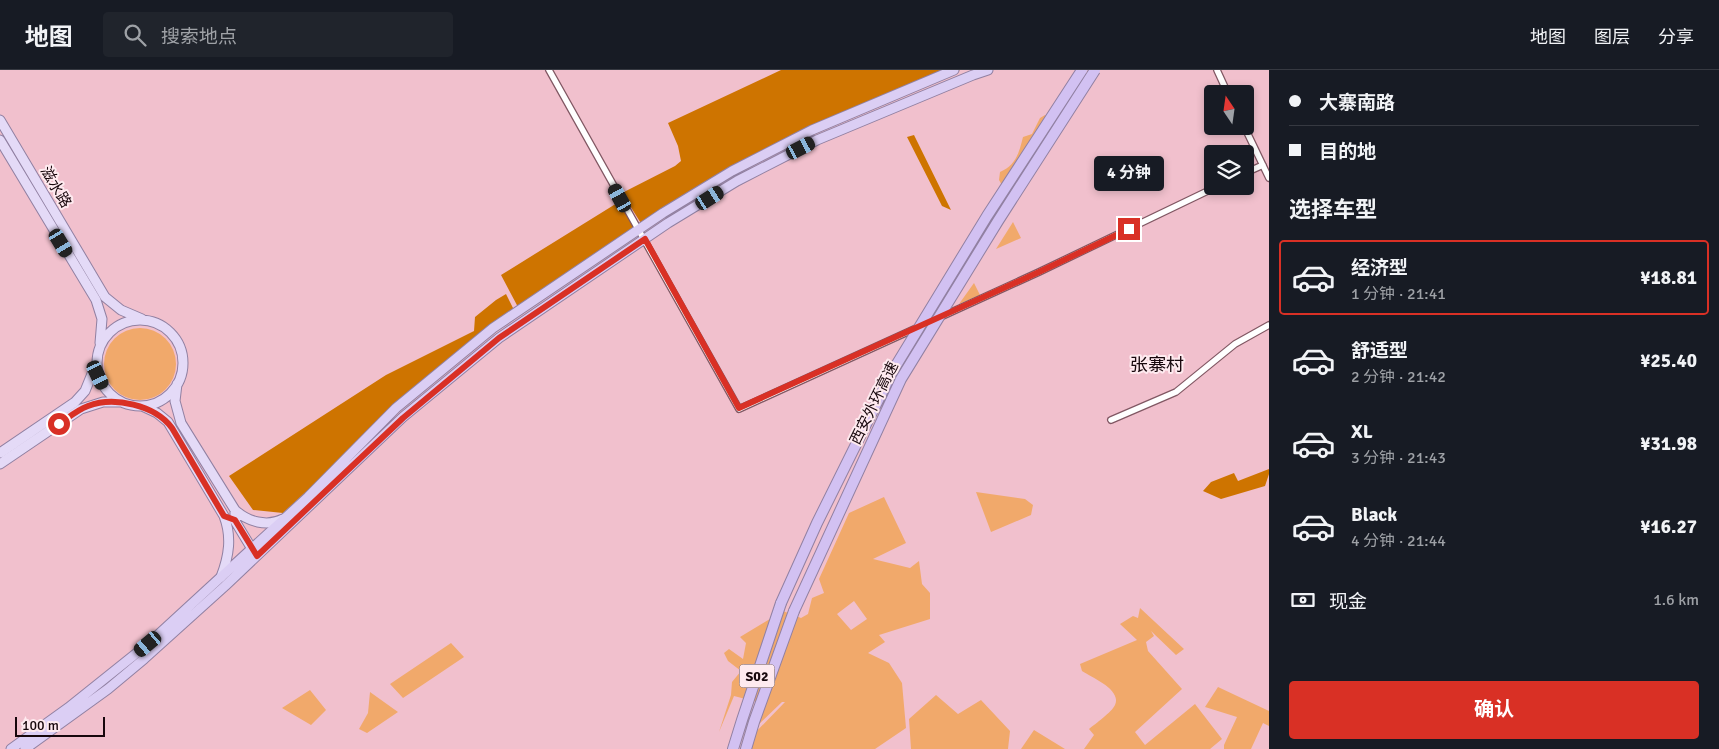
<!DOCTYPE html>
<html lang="zh">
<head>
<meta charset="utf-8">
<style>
  :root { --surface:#171b24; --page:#20242c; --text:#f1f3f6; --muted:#9ea1a6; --line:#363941; --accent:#d93025 }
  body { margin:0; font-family:Signika,"Noto Sans SC",sans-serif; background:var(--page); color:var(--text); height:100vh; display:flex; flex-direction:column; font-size:19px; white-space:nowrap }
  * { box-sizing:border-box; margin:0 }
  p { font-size:16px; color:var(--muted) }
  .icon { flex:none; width:28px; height:28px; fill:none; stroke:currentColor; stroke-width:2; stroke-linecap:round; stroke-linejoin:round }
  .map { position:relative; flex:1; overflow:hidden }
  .side { display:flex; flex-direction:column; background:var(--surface); width:450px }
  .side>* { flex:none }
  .banner { display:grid; align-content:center; height:110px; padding:0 20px; background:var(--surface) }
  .needle { width:32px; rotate:347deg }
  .buttons { position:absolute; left:1204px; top:15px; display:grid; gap:10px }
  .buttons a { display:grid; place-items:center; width:50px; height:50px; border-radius:5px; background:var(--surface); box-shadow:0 2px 8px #0003; font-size:25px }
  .scale { position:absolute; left:15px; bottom:12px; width:90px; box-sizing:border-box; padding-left:5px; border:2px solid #17070c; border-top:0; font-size:14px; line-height:18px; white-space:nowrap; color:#17070c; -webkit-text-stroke:4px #feeaef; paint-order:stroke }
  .end { position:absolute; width:22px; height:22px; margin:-11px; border:6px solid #d93025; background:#fff; box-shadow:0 0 0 2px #fff }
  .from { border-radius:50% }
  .bubble { position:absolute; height:35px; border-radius:5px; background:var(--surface); box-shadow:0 2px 8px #0003; font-size:16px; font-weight:700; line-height:35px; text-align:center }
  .car { position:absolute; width:15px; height:30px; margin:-15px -8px; border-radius:6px; box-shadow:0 0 4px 1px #0007; background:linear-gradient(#222 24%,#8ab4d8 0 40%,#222 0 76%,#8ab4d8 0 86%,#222 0) }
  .banner b { display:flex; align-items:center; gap:18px; height:48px; font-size:19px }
  .banner b+b { border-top:1px solid var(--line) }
  .banner i { width:12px; height:12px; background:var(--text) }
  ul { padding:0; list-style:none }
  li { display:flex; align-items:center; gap:15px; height:75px; margin:0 10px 8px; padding:0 10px; border:2px solid transparent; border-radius:5px }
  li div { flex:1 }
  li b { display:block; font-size:19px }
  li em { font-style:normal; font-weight:700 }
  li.on { border-color:var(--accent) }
  li>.icon { width:45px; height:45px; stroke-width:1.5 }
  h2 { padding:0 20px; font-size:22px; line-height:60px }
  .pay { display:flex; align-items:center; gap:12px; height:55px; padding:0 20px; font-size:19px }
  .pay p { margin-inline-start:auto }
  .cta { display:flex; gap:10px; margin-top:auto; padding:10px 20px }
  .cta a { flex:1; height:58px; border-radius:5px; background:var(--accent); color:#fff; font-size:20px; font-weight:700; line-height:58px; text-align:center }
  header { display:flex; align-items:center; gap:30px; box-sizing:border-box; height:70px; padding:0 25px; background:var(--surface); border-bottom:1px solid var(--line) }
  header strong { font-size:24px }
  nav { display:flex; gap:28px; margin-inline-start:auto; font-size:18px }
  .search { width:350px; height:45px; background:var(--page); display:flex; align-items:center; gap:12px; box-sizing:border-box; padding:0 18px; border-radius:5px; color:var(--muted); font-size:19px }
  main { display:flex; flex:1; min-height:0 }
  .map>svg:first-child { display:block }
</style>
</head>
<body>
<header>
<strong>地图</strong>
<div class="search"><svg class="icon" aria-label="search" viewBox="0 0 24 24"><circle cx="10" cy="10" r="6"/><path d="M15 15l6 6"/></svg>搜索地点</div>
<nav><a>地图</a><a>图层</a><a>分享</a></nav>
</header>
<main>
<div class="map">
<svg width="1269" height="679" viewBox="0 0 1269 679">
  <rect width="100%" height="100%" fill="#f1c0cd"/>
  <!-- green -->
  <path fill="#f1a96b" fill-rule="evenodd" d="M1045,45L1046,46L1003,117L999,110L1000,102C1016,95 1019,83 1023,67L1032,64L1040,48Z
    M1013,152L1021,168L996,179Z
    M974,213L980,225L959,234Z
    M104 294a36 36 0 1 1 72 0a36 36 0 1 1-72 0Z
    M976,422L1025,429L1033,435L1031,445L991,462Z
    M884,427L906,473L873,489L910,498L919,491L922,514L930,523V549L879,565L885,572L868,583L889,593L902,613L906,658L875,679H748L751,667L785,632H782L754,659L761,633L734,626L719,662L731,625L732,612L741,601L728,591L724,583L729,579L743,589L746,573L740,567L783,541L801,548L808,544L812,528L824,523L819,509L849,443ZM854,531L867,549L851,560L837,544Z
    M1140,538L1184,579L1176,585L1151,561L1154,566L1146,572L1148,581L1182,619L1135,662L1145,675L1195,634L1222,669L1210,679H1084L1094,665L1089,659C1095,654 1112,642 1115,635C1122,620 1093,608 1082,601L1080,594L1137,570L1120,554L1133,546L1138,548Z
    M451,573L464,587L403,628L390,614Z
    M1218,617L1269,641V656L1263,653L1251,679H1224V675L1237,647L1205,637Z
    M310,620L326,640L311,655L282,638Z
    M370,622L398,642L367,663L359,659L368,643Z
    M936,625L958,644L981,630L1010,661L1008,679H911L909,649Z
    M1034,660L1065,679H1021Z"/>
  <!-- forest -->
  <path fill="#ce7400" d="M781,0H960L814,60L642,155L622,123L675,96L681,91L678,76L668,53Z
    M914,65L951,140L942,136L907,67Z
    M622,130L637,159L519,239L501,205Z
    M506,224L515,242L425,312L283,443L253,440L229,406L386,305L474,261L475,247L496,230Z
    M1269,399V404L1265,416L1221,429L1203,421L1211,412L1234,403L1238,411Z"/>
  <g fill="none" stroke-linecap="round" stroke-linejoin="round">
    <!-- minor casing -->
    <g stroke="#815763" stroke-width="8">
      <path id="minor" d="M549,0L739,339L1039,202L1218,116
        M1217,0L1228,24
        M1244,56L1269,108
        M1245,103L1263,95
        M1111,350L1176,322L1235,274L1269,255"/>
    </g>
    <!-- primary casing -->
    <g stroke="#9180a2" stroke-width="11">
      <path id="primary" d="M0,50L105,227L121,240L142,249
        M0,70L96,230L102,249L100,273
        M97 293a43 43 0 1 1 86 0a43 43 0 1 1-86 0Z
        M177,314L175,331L181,353L235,440C248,452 267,457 283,449
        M142,336L157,343L168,352L224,446C232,467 229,486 221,507
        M0,383L75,332L85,321L96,294
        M0,394L81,339L103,332H119
        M235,440V451L255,484"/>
    </g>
    <!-- trunk casing -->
    <g stroke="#9180a2" stroke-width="11">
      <path id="trunk" d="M11,679L68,638L148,574L308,427L396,338L493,258L663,143L732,101L812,60L954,0
        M25,679L108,619L144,589L225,516L403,347L499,268L668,153L737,111L817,70L973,5L988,0"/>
    </g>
    <!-- motorway casing -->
    <g stroke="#9180a2" stroke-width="12">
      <path id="motorway" d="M733,679L742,650L781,533
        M746,679L754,652L794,541"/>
    </g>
    <!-- minor -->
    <use href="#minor" stroke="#fff" stroke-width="5.5"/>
    <!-- primary -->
    <use href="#primary" stroke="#e4daf7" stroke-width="9"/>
    <!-- trunk -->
    <use href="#trunk" stroke="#dbcef4" stroke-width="9"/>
    <!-- motorway -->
    <use href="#motorway" stroke="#d2c1f2" stroke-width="10"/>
    <!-- motorway-bridge casing -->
    <g stroke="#9180a2" stroke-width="12" stroke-linecap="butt">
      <path id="motorway-bridge" d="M781,533L817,453L892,302L987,146L1082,0
        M794,541L901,309L998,151L1095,0"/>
    </g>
    <!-- motorway-bridge -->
    <use href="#motorway-bridge" stroke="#d2c1f2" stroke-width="10"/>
  </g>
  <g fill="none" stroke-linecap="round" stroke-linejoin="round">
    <!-- route -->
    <path stroke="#d93025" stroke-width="6" d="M59,354C68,348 77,340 88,336C114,326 155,335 172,358L224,446L235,450L257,486L403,348L499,268L645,169L739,338L1039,202L1129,159"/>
  </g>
  <g text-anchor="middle" stroke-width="4" stroke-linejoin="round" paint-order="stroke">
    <!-- shield labels -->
    <rect fill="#feeaef" stroke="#5c4b50" stroke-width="1" x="739.5" y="594.5" width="35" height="23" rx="4"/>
    <g font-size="14" font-weight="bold" fill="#17070c">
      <text x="757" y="611">S02</text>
    </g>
    <!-- street labels -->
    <g font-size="15" fill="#17070c" stroke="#feeaef">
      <text transform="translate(56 117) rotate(59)" y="5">滋水路</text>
      <text transform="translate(874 333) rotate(-64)" y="5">西安外环高速</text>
    </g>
    <!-- quarter labels -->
    <g font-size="18" fill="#17070c" stroke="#feeaef">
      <text x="1157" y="301">张寨村</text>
    </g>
  </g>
</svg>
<div class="buttons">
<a><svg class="needle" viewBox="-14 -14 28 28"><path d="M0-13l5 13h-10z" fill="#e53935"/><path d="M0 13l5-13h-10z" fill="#9ea1a6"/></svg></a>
<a><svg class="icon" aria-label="layers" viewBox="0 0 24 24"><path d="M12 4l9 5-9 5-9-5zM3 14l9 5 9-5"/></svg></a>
</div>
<div class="scale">100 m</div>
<i class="end from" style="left:59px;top:354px"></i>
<i class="end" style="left:1129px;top:159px"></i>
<div class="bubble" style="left:1094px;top:86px;width:70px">4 分钟</div>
<i class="car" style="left:801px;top:78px;rotate:63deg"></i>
<i class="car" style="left:620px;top:128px;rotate:331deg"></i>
<i class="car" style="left:710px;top:128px;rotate:58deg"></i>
<i class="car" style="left:61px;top:173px;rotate:149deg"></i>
<i class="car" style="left:98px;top:305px;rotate:155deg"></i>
<i class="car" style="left:148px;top:574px;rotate:230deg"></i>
</div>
<section class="side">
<div class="banner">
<b><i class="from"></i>大寨南路</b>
<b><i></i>目的地</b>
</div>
<h2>选择车型</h2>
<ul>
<li class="on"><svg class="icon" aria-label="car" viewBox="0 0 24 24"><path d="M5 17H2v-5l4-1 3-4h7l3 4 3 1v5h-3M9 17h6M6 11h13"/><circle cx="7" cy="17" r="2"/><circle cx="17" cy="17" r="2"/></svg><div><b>经济型</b><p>1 分钟 · 21:41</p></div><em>¥18.81</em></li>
<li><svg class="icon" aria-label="car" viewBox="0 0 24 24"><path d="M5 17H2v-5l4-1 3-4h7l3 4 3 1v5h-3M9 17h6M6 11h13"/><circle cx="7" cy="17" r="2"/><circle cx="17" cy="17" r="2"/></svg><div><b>舒适型</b><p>2 分钟 · 21:42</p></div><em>¥25.40</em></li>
<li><svg class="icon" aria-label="car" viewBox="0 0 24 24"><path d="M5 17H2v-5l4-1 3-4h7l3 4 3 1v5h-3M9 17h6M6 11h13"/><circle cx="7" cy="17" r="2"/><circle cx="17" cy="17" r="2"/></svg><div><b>XL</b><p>3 分钟 · 21:43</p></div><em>¥31.98</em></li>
<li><svg class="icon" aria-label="car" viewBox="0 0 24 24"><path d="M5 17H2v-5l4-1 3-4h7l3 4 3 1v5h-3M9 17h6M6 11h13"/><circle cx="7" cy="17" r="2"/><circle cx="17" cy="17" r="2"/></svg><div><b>Black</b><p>4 分钟 · 21:44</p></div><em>¥16.27</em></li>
</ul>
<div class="pay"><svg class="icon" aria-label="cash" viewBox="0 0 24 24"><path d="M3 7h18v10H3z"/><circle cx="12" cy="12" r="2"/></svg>现金<p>1.6 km</p></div>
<div class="cta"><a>确认</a></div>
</section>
</main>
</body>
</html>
